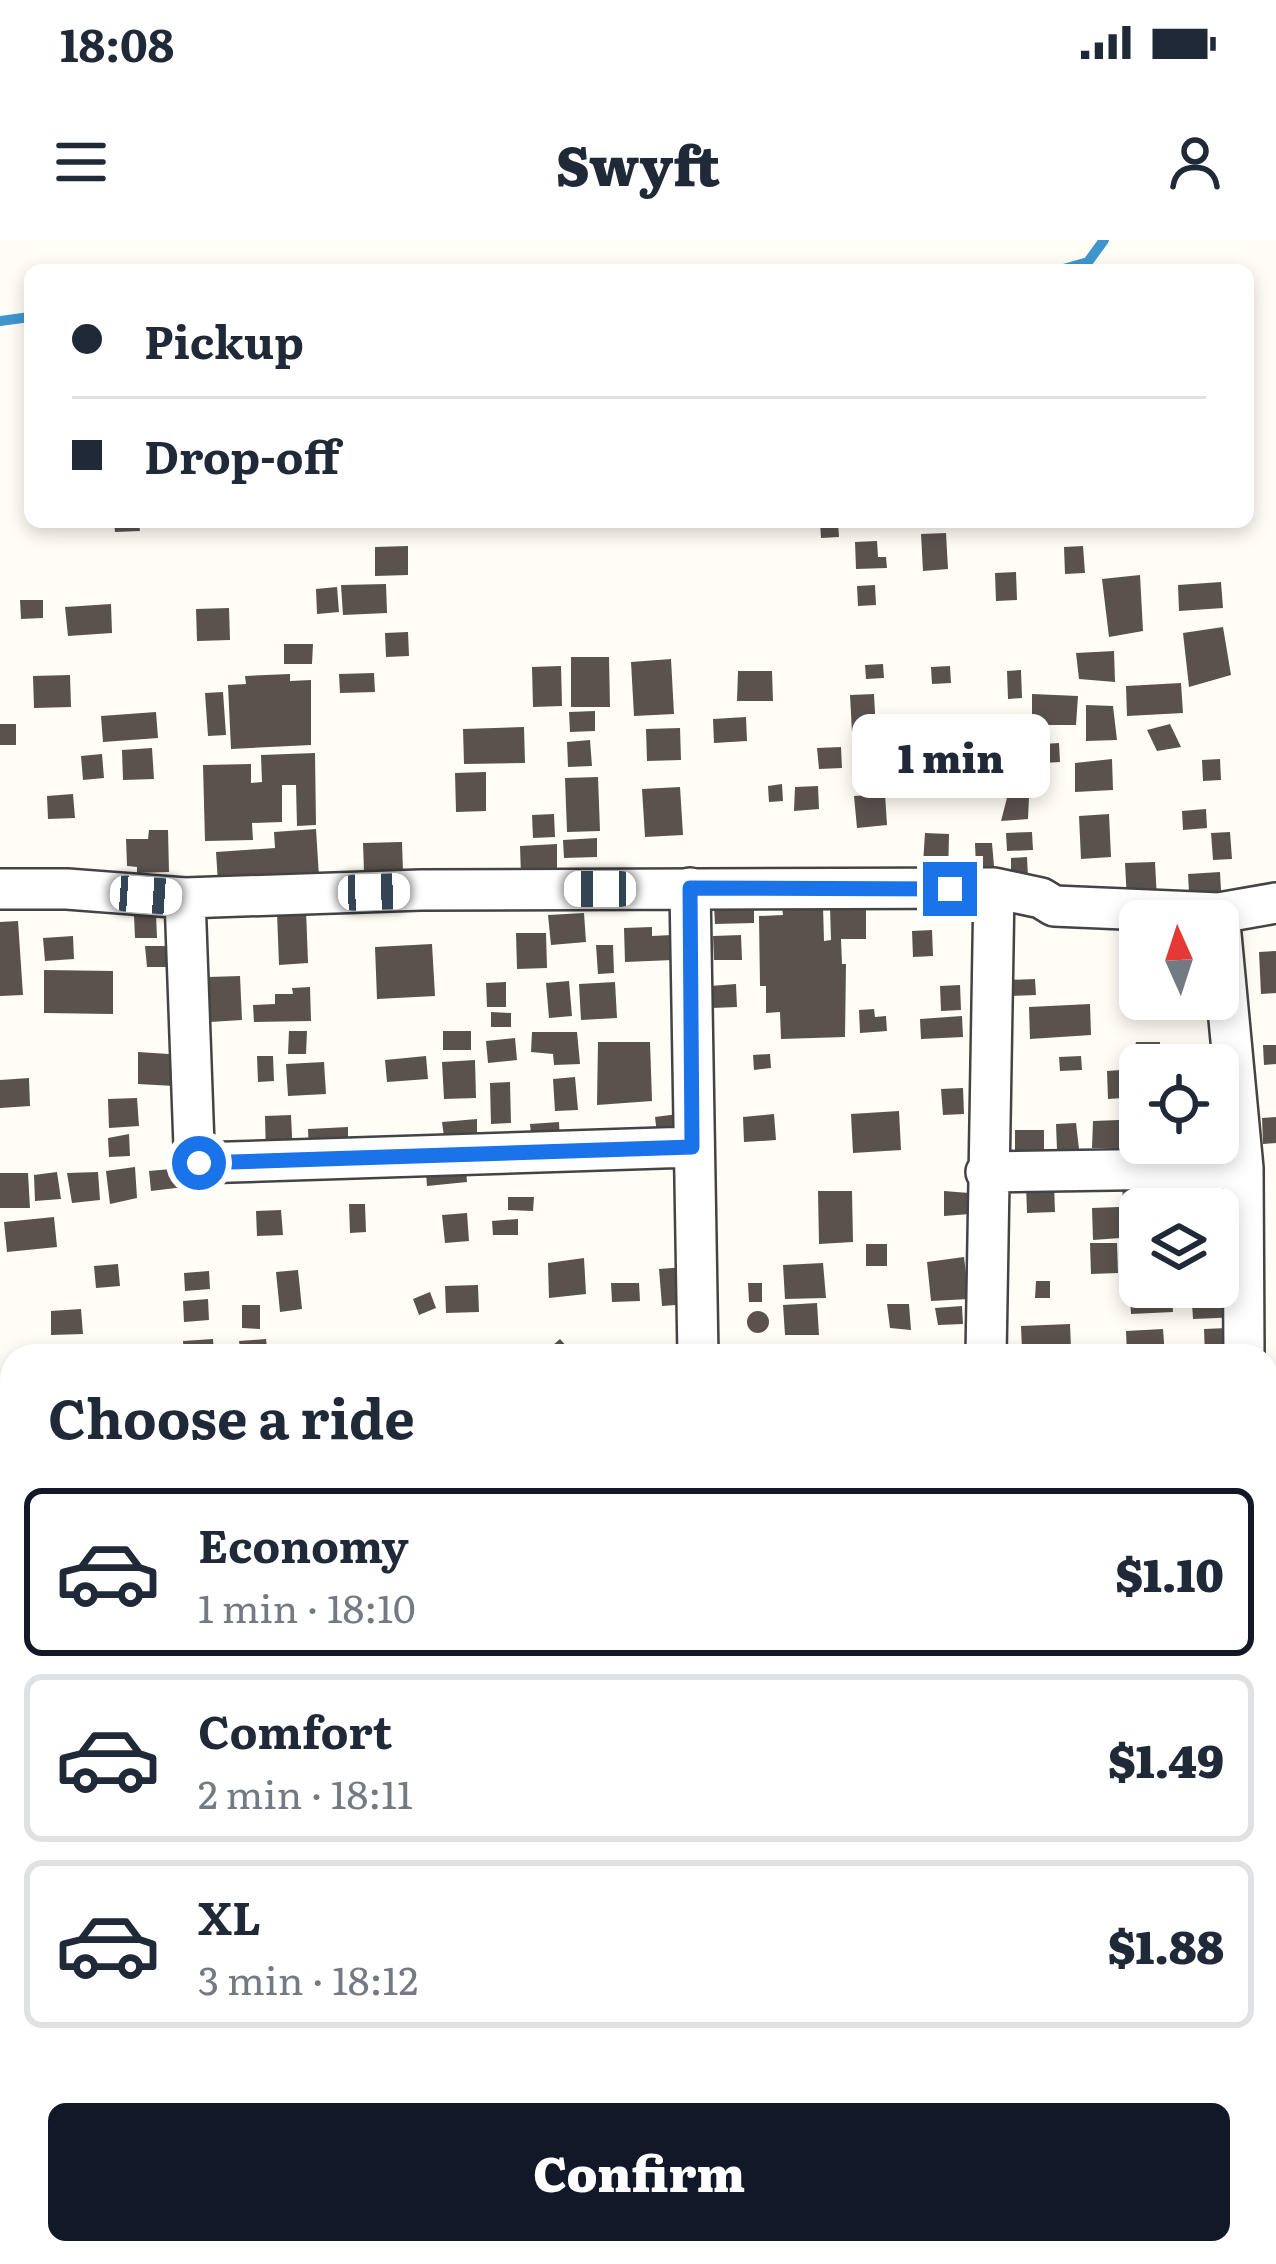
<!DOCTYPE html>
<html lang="en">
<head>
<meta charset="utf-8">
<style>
  :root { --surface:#fff; --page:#f2f2f3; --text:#1f2937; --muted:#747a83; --line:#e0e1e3; --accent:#111827 }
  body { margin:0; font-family:Literata,serif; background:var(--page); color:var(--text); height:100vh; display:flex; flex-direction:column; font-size:45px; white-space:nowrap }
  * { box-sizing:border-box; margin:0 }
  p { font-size:39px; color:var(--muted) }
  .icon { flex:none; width:66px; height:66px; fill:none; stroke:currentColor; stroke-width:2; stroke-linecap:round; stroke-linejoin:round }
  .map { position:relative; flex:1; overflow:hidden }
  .sheet { position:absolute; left:0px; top:1104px; width:1278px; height:921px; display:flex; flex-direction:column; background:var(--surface); border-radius:36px 36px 0 0; box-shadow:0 6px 18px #0003 }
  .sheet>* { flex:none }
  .guide { position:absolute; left:24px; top:24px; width:1230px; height:264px; border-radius:18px; box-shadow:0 6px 18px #0003; display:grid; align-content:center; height:264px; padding:0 48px; background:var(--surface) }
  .needle { width:78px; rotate:357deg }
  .controls { position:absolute; left:1119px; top:660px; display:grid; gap:24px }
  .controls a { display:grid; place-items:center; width:120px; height:120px; border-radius:18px; background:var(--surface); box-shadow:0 6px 18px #0003; font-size:60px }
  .end { position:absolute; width:54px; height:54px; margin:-27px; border:15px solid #1a73e8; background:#fff; box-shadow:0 0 0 6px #fff }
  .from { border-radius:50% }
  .bubble { position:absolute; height:84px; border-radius:18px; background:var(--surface); box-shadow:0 6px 18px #0003; font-size:39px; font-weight:800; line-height:84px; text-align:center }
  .car { position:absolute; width:36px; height:72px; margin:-36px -18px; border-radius:15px; box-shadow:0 0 9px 3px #0007; background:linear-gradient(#fff 24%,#345 0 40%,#fff 0 76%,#345 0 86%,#fff 0) }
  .guide b { display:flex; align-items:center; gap:42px; height:114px; font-size:45px }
  .guide b+b { border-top:3px solid var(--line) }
  .guide i { width:30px; height:30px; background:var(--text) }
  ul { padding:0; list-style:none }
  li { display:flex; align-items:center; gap:36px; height:168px; margin:0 24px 18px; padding:0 24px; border:6px solid var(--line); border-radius:18px }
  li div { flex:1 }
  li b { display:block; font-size:45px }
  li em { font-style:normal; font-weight:800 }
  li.on { border-color:var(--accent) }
  li>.icon { width:108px; height:108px; stroke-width:1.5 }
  h2 { padding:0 48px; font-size:54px; line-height:144px }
  .action { display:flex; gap:24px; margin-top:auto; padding:24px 48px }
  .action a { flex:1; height:138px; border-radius:18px; background:var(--accent); color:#fff; font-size:48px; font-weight:800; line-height:138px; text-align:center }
  .status { display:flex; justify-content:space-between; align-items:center; height:84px; padding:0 60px; background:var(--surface); direction:ltr }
  .status svg { height:33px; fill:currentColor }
  header { display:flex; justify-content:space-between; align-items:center; height:156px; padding:0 48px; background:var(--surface); font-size:54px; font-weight:800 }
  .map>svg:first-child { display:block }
</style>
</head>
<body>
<div class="status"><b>18:08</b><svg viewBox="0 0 49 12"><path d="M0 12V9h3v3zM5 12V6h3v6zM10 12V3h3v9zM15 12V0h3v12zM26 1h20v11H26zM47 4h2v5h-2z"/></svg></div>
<header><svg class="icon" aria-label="menu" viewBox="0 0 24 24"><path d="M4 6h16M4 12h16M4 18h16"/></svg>Swyft<svg class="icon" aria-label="person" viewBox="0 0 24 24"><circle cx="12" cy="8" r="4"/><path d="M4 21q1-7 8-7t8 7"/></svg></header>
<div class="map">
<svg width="1276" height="2024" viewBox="0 0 1276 2024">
  <rect width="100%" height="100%" fill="#fffdf5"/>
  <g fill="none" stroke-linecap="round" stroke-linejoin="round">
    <!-- stream -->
    <path stroke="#3f96cf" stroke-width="10" d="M1060,30L1088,22L1104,0
      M0,81L30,77"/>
  </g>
  <!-- building -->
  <path fill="#5a524d" d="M114,282H139L140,291L115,292Z
    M820,282H838L839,297L821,298Z
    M946,293L948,329L923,331L921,294Z
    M877,301L878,317H886L887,328L856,329L855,302Z
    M408,306V335L375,336V307Z
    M1083,306L1085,333L1065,334L1064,307Z
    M1016,332L1017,360L996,361L995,333Z
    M1140,335L1143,391L1109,397L1102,339Z
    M1221,342L1223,368L1179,371L1178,345Z
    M386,344L387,373L343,375L341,345Z
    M875,345L876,365L858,366L857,346Z
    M337,347L339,372L317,374L316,349Z
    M20,360H43V378L21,379Z
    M111,364L112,393L68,396L65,367Z
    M229,368L230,400L197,401L196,369Z
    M1223,387L1231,435L1189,447L1183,393Z
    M408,392L409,416L386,417L385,393Z
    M284,404H313L312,424H284Z
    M1114,411L1115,442L1079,439L1076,413Z
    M571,417H609L610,467H571Z
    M671,419L674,474L634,476L631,422Z
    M883,424L884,438L866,439L865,425Z
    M561,426L562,466L533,467L532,427Z
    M950,426L951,443L932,444L931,427Z
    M1021,430L1022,458L1008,459L1007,431Z
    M738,431H772L773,461H737Z
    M374,433L375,452L340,453L339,434Z
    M290,434V441L311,440V505L231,509L228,445L246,444L245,436Z
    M70,435L71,467L34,468L33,436Z
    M1181,443L1183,473L1127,476L1126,446Z
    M223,452L226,495L208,496L205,453Z
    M874,454L876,492L852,493L850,455Z
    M1032,454L1078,456L1076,485H1032Z
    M1086,465L1113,466L1117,500L1086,501Z
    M595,471V491L570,492L569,472Z
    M156,472L158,498L103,502L101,476Z
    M746,477L747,501L714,503L713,479Z
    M0,484H16V505H0Z
    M1170,484L1181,507L1157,511L1147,490Z
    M524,487L525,523L464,524L463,489Z
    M680,488L681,520L647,521L646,489Z
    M919,489H933V496H942V501H957L958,541L898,543L897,502L919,501Z
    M590,500L592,526L568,527L567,502Z
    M1059,503L1060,522L1044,523L1043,504Z
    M860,505H891L890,534L859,533Z
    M841,507L842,528L819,529L817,508Z
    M152,508L154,539L123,540L122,510Z
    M315,513L316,585L297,586L296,545H282V582L252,583L253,600L205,601L203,525L251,524V543L262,542L261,515Z
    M102,514L104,538L83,540L81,516Z
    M1112,519L1113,550L1075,552V523Z
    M1220,519L1221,540L1203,541L1202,520Z
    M486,532V571L456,572L455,533Z
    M598,537L600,591L567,592L565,538Z
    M782,544L783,561L769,562L768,546Z
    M818,546L819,569L794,571L795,547Z
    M680,547L683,595L645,597L642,549Z
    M73,554L75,578L48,579L47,556Z
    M885,554L887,585L857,588L854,556Z
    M1008,554L1029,557L1028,579L1001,581Z
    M1206,569L1207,588L1183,590L1182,571Z
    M554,574L555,597L533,598L532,575Z
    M1109,574L1111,617L1081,619L1079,576Z
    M316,589L319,637L218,643L216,612L275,608L274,592Z
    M149,590H168L169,632L137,633V627L127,626L126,599H148Z
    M1032,592L1033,610L1007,611L1006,593Z
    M1230,592L1232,619L1213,620L1211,593Z
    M925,593L949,594L948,640L922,639Z
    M597,598V617L564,618L563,600Z
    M402,602L403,632H364L363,603Z
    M975,603H992L994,626L976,627Z
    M557,604V635L521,636L520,606Z
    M1027,617L1028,637L1011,638V618Z
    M1155,622L1157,660L1127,661L1125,623Z
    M1220,632L1222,668L1190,670L1188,634Z
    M754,665V683L715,684L714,666Z
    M823,666L824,701L831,700L830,666H866V699H841L842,724H846L845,797L781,799L780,772L766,773V746H760L759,676L783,675L782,667Z
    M306,670L308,723L279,725L277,672Z
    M584,673L586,702L551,705L548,675Z
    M156,674L157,698H135L134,675Z
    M18,681L23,755L0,756V682Z
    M652,687V696L672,695L673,720L625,722L624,688Z
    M932,690L933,716L913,717L912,691Z
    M516,693H546L547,728L517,729Z
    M741,695L742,720H714L713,696Z
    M73,696L74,719L45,721L43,698Z
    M432,704L435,756L377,759L375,707Z
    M596,705H613L614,733L598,734Z
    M145,706H169L171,727H147Z
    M1276,711V753L1261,754L1259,712Z
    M44,730L113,731V774L44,773Z
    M240,736L242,780L210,782L208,737Z
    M1035,739L1036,755L1008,756L1007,740Z
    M569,741L572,776L549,778L546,743Z
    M506,742V767H487L486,743Z
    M615,742L617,778L581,780L579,744Z
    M736,744L737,767L712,768L710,746Z
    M960,745L961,770L941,771L940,746Z
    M310,747L311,781L254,782L253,765L275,764V754H293L292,748Z
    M1090,764L1091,795L1030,799L1029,767Z
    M874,769L875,777L886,776L887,791L860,793L859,770Z
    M491,772L511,773V787H491Z
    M962,776L963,797L921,799L920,779Z
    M289,791H307L306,814H288Z
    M443,791H471V810H443Z
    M532,792H577L580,824L554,825L553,814L531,812Z
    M515,798L517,820L488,823L486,801Z
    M598,802H650L652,861L597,865Z
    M1136,802H1160L1161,823H1131Z
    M1263,805H1276V824L1264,825Z
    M138,812L184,815L174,846L138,844Z
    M770,814L771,828L754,830L753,815Z
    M257,816H273L274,841L258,842Z
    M426,816L428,839L387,842L385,820Z
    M1081,816L1082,830L1060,831L1059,817Z
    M475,820L476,858L444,859L442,822Z
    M324,822L326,854L288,856L286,824Z
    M1135,829L1137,857L1108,859L1107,831Z
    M575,837L578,870L555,871L553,839Z
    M29,838L30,866L0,868V840Z
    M510,842L511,883L491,884L490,843Z
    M963,848L964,874L943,875L941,849Z
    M137,858L139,886L109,888L108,859Z
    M899,871L901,910L853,913L851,874Z
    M678,874L680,892L657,894L655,877Z
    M774,874L776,900L744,902L743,877Z
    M291,875L293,917L266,918L265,876Z
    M1276,877V903L1263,904L1262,878Z
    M477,879V894L444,897L442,882Z
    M1119,880V908H1092L1093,881Z
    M559,882L560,902L532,904L530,884Z
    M1076,883L1079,909L1057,910L1056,884Z
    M1134,884H1140V903H1173L1174,917L1136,919Z
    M348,887V914L309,916L308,889Z
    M1015,890H1044V914H1015Z
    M129,894L130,916L109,917L108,898Z
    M465,916L467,942L427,946L425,919Z
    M135,927L137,958L110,964L106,931Z
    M182,928L184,947L151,951L149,931Z
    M57,932L61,959L35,961L34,935Z
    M98,932L100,960L72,963L67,933Z
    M0,933H28L30,968H0Z
    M1122,940L1155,941L1158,969L1123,966Z
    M1054,943L1055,972L1027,973L1026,945Z
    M1172,949H1190V964H1172Z
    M818,951H852L853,1002L819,1004Z
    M944,951L969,953L970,974L944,976Z
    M508,957H534L533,971L508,970Z
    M349,964H365L366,992L350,993Z
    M1119,967L1120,998L1093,1000L1092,968Z
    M281,970L283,995L257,996L256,971Z
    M467,973L469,1001L445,1003L442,975Z
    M54,977L57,1007L7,1012L4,982Z
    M518,979V995H493L492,981Z
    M1090,1003H1117L1118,1033L1091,1034Z
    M866,1004H887V1026H866Z
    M964,1017L969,1059L931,1061L927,1022Z
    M584,1018L586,1054L549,1058L548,1023Z
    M823,1023L826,1058L785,1059L783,1025Z
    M1140,1023V1047L1172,1051L1173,1072L1131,1074L1128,1024Z
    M118,1024L120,1046L96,1048L94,1026Z
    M686,1027L689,1064L662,1066L659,1029Z
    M298,1030L302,1069L280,1072L276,1032Z
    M209,1031L210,1049L185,1051L184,1033Z
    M1238,1039L1240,1077L1193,1079L1191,1047H1218V1040Z
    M1036,1041H1050V1058H1035Z
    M611,1043H639L640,1061L612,1062Z
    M748,1043H762V1062H749Z
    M478,1045L479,1072L446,1073L445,1046Z
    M430,1052L436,1068L419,1075L413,1059Z
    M208,1059L209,1080L184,1082L183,1061Z
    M817,1063L819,1095H785L783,1065Z
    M887,1064H909L911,1090L890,1088Z
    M242,1065H260V1089L242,1088Z
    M962,1066L963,1084L938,1085L935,1068Z
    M81,1069L83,1094L51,1095V1071Z
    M747 1082a11 11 0 1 1 22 0a11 11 0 1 1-22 0Z
    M1070,1084L1071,1108L1022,1110L1021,1086Z
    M1228,1088L1229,1116H1205L1204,1089Z
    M1163,1089L1165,1116H1127L1126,1091Z
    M213,1099L214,1116H184L183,1101Z
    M266,1099L268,1116H241L239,1101Z
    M560,1099L569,1109L561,1116H549L545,1112Z
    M1276,1187V1231H1266V1188Z
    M1266,1462H1276V1496H1266Z
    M12,1510V1533L0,1534V1511Z
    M0,1671L12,1672V1692L5,1694L0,1693Z
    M1266,1787H1276V1818L1266,1819Z
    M0,1960L12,1961V1993H0Z
    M470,2013H496L497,2024H470Z
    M643,2013H672V2024H643Z
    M1079,2013H1122V2024H1080Z
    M1210,2013H1237V2022L1210,2023Z"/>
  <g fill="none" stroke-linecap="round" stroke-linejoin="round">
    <!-- minor casing -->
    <g stroke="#444" stroke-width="44">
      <path id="minor" d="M690,648L698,1116
        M0,649H67L185,658L421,650L994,648L1041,658L1054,666L1219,673L1276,663
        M185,658L194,906L199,923L692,907
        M1219,673L1243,928L1244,1116
        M986,932L1243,928
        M986,1116L994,648
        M1266,1439L1276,1438
        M1266,1686L1276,1687
        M0,1934L12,1933"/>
    </g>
    <!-- minor -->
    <use href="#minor" stroke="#fff" stroke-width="39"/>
  </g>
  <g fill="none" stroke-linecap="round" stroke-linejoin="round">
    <!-- route -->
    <path stroke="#1a73e8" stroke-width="15" d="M199,923L692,907L690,648L950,649"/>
  </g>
</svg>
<div class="controls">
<a><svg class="needle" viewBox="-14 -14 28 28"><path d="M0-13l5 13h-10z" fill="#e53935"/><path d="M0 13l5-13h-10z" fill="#747a83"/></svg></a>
<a><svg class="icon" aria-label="locate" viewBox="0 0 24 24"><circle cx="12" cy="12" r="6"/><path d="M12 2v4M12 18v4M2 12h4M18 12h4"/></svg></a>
<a><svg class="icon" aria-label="layers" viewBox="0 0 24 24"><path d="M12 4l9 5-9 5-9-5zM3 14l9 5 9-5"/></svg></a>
</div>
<i class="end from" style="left:199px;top:923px"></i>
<i class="end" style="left:950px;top:649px"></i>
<div class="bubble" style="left:852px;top:474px;width:198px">1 min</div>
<i class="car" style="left:600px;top:649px;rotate:270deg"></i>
<i class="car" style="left:374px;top:652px;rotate:88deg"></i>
<i class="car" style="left:146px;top:655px;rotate:94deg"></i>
<div class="guide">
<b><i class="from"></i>Pickup</b>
<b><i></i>Drop-off</b>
</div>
<section class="sheet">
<h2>Choose a ride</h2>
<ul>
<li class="on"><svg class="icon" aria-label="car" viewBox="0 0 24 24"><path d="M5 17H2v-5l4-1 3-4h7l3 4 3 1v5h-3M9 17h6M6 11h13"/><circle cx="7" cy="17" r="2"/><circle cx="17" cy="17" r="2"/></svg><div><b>Economy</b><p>1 min · 18:10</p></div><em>$1.10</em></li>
<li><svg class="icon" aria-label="car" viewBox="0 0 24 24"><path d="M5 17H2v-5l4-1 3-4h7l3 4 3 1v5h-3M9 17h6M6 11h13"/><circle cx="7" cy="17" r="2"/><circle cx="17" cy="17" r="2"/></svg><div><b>Comfort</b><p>2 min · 18:11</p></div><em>$1.49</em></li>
<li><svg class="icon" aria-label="car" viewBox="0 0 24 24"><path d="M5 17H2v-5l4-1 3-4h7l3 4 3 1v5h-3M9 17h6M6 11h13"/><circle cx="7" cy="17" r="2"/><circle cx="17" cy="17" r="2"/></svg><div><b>XL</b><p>3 min · 18:12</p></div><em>$1.88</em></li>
</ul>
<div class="action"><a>Confirm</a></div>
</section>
</div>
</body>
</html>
